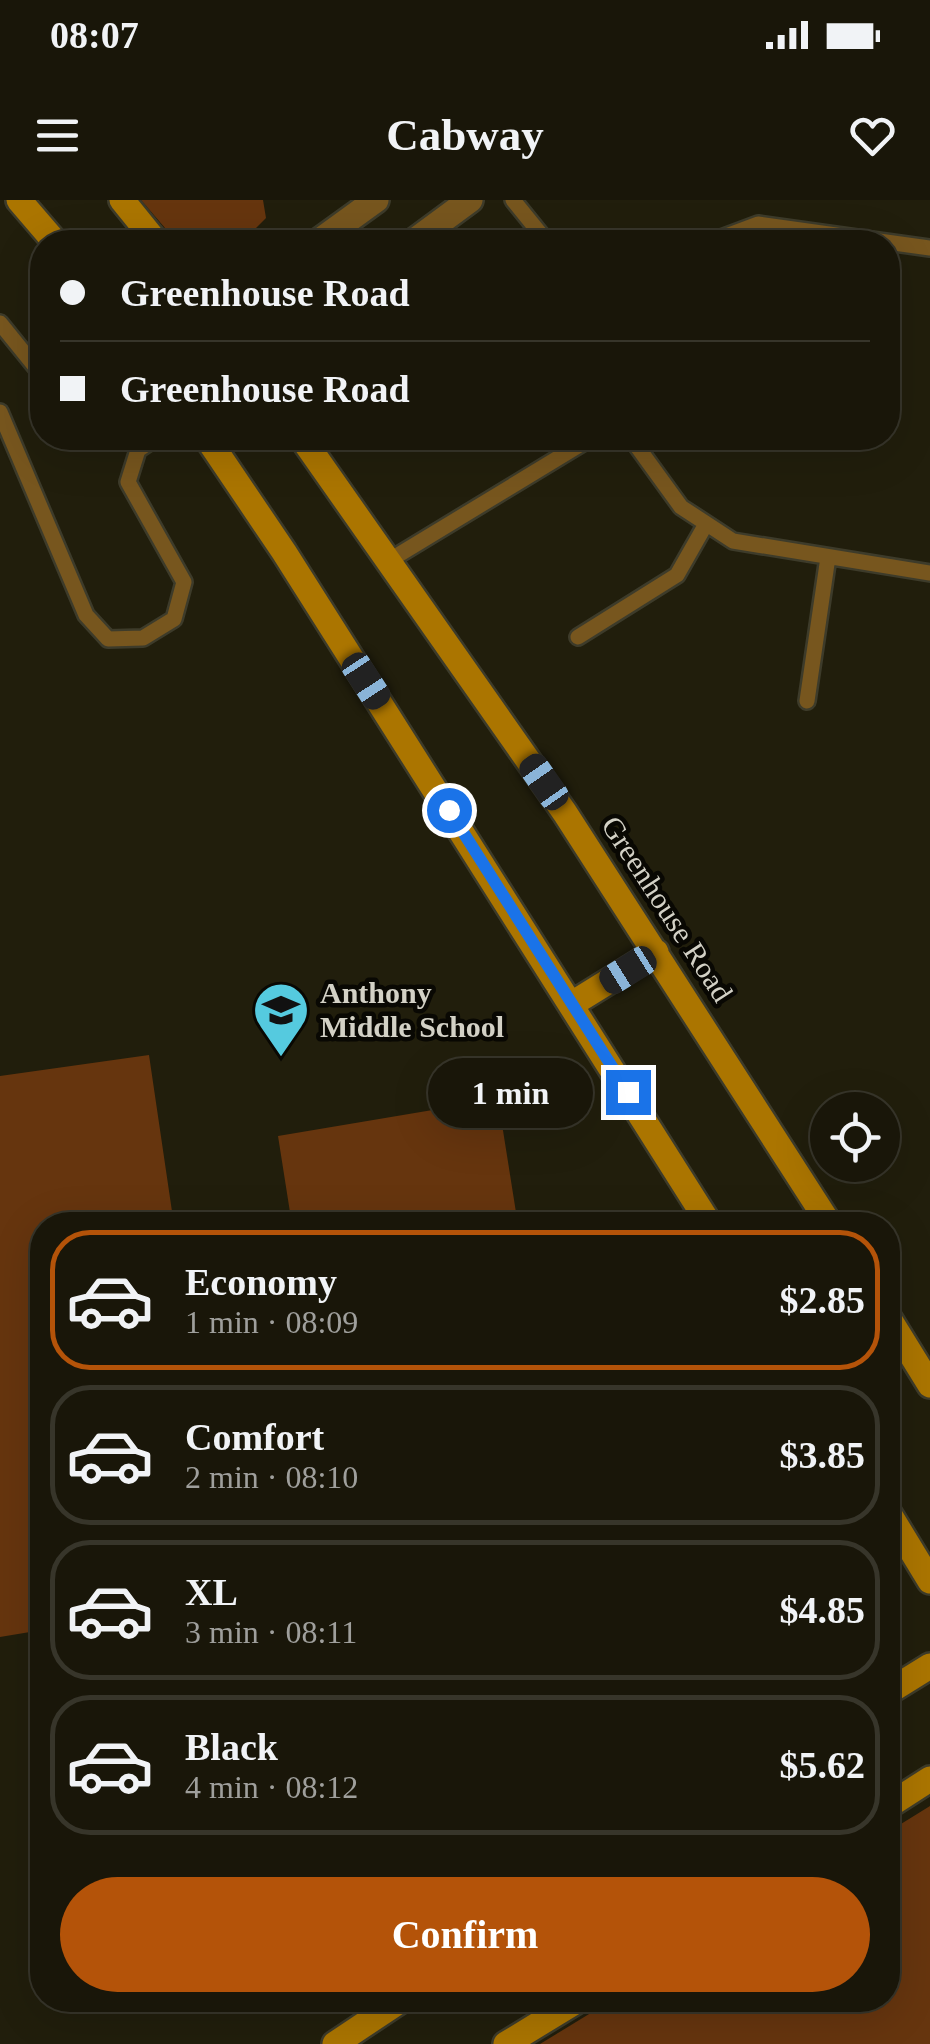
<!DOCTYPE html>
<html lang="en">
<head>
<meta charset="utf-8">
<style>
  :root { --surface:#191609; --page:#221f12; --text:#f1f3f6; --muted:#9f9f9c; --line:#37352a; --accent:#b45309 }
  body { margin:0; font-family:Georgia,serif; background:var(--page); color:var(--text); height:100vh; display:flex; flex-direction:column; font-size:38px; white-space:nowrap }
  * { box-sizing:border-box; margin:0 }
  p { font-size:32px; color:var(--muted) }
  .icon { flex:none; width:55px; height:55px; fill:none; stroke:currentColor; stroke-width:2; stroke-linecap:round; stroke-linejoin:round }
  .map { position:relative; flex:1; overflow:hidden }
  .details { position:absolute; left:30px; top:1012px; width:870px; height:800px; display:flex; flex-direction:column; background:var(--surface); border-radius:40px; box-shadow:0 10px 40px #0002,0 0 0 2px var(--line) }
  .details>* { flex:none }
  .banner { position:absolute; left:30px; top:30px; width:870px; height:220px; border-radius:40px; box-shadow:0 10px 40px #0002,0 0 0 2px var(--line); display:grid; align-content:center; height:220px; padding:0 30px; background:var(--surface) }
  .fabs { position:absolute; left:810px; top:892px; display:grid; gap:20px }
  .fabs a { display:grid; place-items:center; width:90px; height:90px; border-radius:50%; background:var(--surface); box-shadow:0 10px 40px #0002,0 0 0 2px var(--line); font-size:50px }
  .end { position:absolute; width:45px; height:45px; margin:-22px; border:12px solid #1a73e8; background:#fff; box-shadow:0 0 0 5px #fff }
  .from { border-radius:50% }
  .bubble { position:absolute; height:70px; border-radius:35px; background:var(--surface); box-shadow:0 10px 40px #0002,0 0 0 2px var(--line); font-size:32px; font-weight:600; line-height:70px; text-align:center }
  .car { position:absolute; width:30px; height:60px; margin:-30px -15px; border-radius:12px; box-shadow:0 0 8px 2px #0007; background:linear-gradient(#222 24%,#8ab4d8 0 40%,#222 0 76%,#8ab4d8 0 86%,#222 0) }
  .banner b { display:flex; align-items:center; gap:35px; height:95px; font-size:38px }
  .banner b+b { border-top:2px solid var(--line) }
  .banner i { width:25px; height:25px; background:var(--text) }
  ul { padding:18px 0 0; list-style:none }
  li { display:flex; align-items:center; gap:30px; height:140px; margin:0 20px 15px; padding:0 10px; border:5px solid var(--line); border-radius:40px }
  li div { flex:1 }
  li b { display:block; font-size:38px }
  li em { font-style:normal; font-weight:600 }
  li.current { border-color:var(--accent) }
  li>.icon { width:90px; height:90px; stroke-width:1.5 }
  .action { display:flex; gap:20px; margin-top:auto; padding:20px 30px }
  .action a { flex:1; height:115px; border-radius:60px; background:var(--accent); color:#fff; font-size:40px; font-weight:600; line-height:115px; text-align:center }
  .status { display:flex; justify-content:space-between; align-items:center; height:70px; padding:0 50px; background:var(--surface); direction:ltr }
  .status svg { height:28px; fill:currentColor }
  header { display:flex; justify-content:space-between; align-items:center; height:130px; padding:0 30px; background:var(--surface); font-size:45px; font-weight:600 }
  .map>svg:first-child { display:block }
</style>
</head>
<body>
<div class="status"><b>08:07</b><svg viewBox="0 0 49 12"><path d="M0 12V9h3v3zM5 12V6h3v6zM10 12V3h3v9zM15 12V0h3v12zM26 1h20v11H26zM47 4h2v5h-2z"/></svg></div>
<header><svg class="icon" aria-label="menu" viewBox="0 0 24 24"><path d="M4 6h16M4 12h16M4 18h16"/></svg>Cabway<svg class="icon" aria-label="heart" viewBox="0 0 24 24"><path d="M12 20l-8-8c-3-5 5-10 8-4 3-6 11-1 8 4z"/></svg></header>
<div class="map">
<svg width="930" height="1844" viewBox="0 0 930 1844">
  <rect width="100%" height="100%" fill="#211e0c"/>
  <!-- green -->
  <path fill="#66350e" d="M141,0H263L266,18L251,33L256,42H177Z
    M149,855L174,1025H42V1430L0,1437V876Z
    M498,899L518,1025H292L278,936Z
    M930,1606V1844H540L612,1800H888V1632Z"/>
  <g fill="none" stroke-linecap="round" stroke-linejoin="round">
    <!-- lane casing -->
    <g stroke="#3d3b2a" stroke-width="20">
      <path id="lane" d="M513,0L547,42
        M710,42L758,24L930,48
        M0,123L42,175
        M0,212L86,415L108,439L143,438L174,419L184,382L128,282L138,250L156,238
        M631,238L681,307L733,341L930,373
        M390,360L591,238
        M578,437L677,375L706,324
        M807,501L828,357"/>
    </g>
    <!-- street casing -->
    <g stroke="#3d3b2a" stroke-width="30">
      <path id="street" d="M318,42L376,0
        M413,42L470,0"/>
    </g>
    <!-- secondary casing -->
    <g stroke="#3d3b2a" stroke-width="30">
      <path id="secondary" d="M19,0L55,42
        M122,0L156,42
        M207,238L284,352L710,1025
        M302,238L565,613L830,1025
        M572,804L656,752
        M888,1117L930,1185
        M888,1312L930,1381
        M888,1492L930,1466
        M888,1606L930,1579
        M335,1844L401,1800
        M506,1844L578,1800"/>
    </g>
    <!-- lane -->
    <use href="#lane" stroke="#77561e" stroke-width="15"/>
    <!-- street -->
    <use href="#street" stroke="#77561e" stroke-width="25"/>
    <!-- secondary -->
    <use href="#secondary" stroke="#ab7500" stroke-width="25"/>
  </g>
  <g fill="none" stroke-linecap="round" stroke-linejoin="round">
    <!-- route -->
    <path stroke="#1a73e8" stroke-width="12" d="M449,610L628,892"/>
  </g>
  <!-- icons -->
  <defs>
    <g id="school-pin" transform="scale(2.875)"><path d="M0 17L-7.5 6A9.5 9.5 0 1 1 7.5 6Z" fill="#55cadf" stroke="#090803"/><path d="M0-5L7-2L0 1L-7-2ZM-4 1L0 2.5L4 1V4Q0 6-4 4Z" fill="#111"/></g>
  </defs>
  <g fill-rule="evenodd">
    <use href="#school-pin" x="281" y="810"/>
  </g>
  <g text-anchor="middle" stroke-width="9" stroke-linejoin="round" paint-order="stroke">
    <!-- street labels -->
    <g font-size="30" fill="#d3d1c6" stroke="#090803">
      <text transform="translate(667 709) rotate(57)" y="10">Greenhouse Road</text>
    </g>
    <!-- poi labels -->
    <g font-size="30" font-weight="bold" fill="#d3d1c6" stroke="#090803" text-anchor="start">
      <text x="320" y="803">Anthony<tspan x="320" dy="34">Middle School</tspan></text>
    </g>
  </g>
</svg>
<div class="fabs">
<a><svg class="icon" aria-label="locate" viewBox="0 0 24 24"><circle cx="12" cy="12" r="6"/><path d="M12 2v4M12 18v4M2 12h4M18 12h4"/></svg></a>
</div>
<i class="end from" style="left:449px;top:610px"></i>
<i class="end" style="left:628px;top:892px"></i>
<div class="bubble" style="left:428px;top:858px;width:165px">1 min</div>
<i class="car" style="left:366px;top:481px;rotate:147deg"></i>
<i class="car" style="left:544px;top:582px;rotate:325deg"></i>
<i class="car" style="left:628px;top:770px;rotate:238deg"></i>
<div class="banner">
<b><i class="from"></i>Greenhouse Road</b>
<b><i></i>Greenhouse Road</b>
</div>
<section class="details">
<ul>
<li class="current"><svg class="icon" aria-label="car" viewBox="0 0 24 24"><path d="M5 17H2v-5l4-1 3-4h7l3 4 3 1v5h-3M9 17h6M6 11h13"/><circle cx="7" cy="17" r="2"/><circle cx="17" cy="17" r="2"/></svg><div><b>Economy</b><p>1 min · 08:09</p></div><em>$2.85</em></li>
<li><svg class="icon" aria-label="car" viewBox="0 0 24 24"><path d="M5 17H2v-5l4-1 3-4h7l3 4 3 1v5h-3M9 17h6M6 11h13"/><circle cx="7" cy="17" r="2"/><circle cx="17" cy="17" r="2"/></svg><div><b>Comfort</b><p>2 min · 08:10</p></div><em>$3.85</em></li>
<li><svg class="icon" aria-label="car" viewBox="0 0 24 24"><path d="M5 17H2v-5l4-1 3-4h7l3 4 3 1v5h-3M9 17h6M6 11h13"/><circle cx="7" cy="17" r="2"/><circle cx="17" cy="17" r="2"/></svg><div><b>XL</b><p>3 min · 08:11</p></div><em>$4.85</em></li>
<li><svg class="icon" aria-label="car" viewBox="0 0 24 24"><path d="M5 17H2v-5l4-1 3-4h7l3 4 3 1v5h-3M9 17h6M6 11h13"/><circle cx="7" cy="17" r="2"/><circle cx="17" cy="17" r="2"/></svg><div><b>Black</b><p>4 min · 08:12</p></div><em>$5.62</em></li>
</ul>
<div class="action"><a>Confirm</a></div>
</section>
</div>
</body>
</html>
